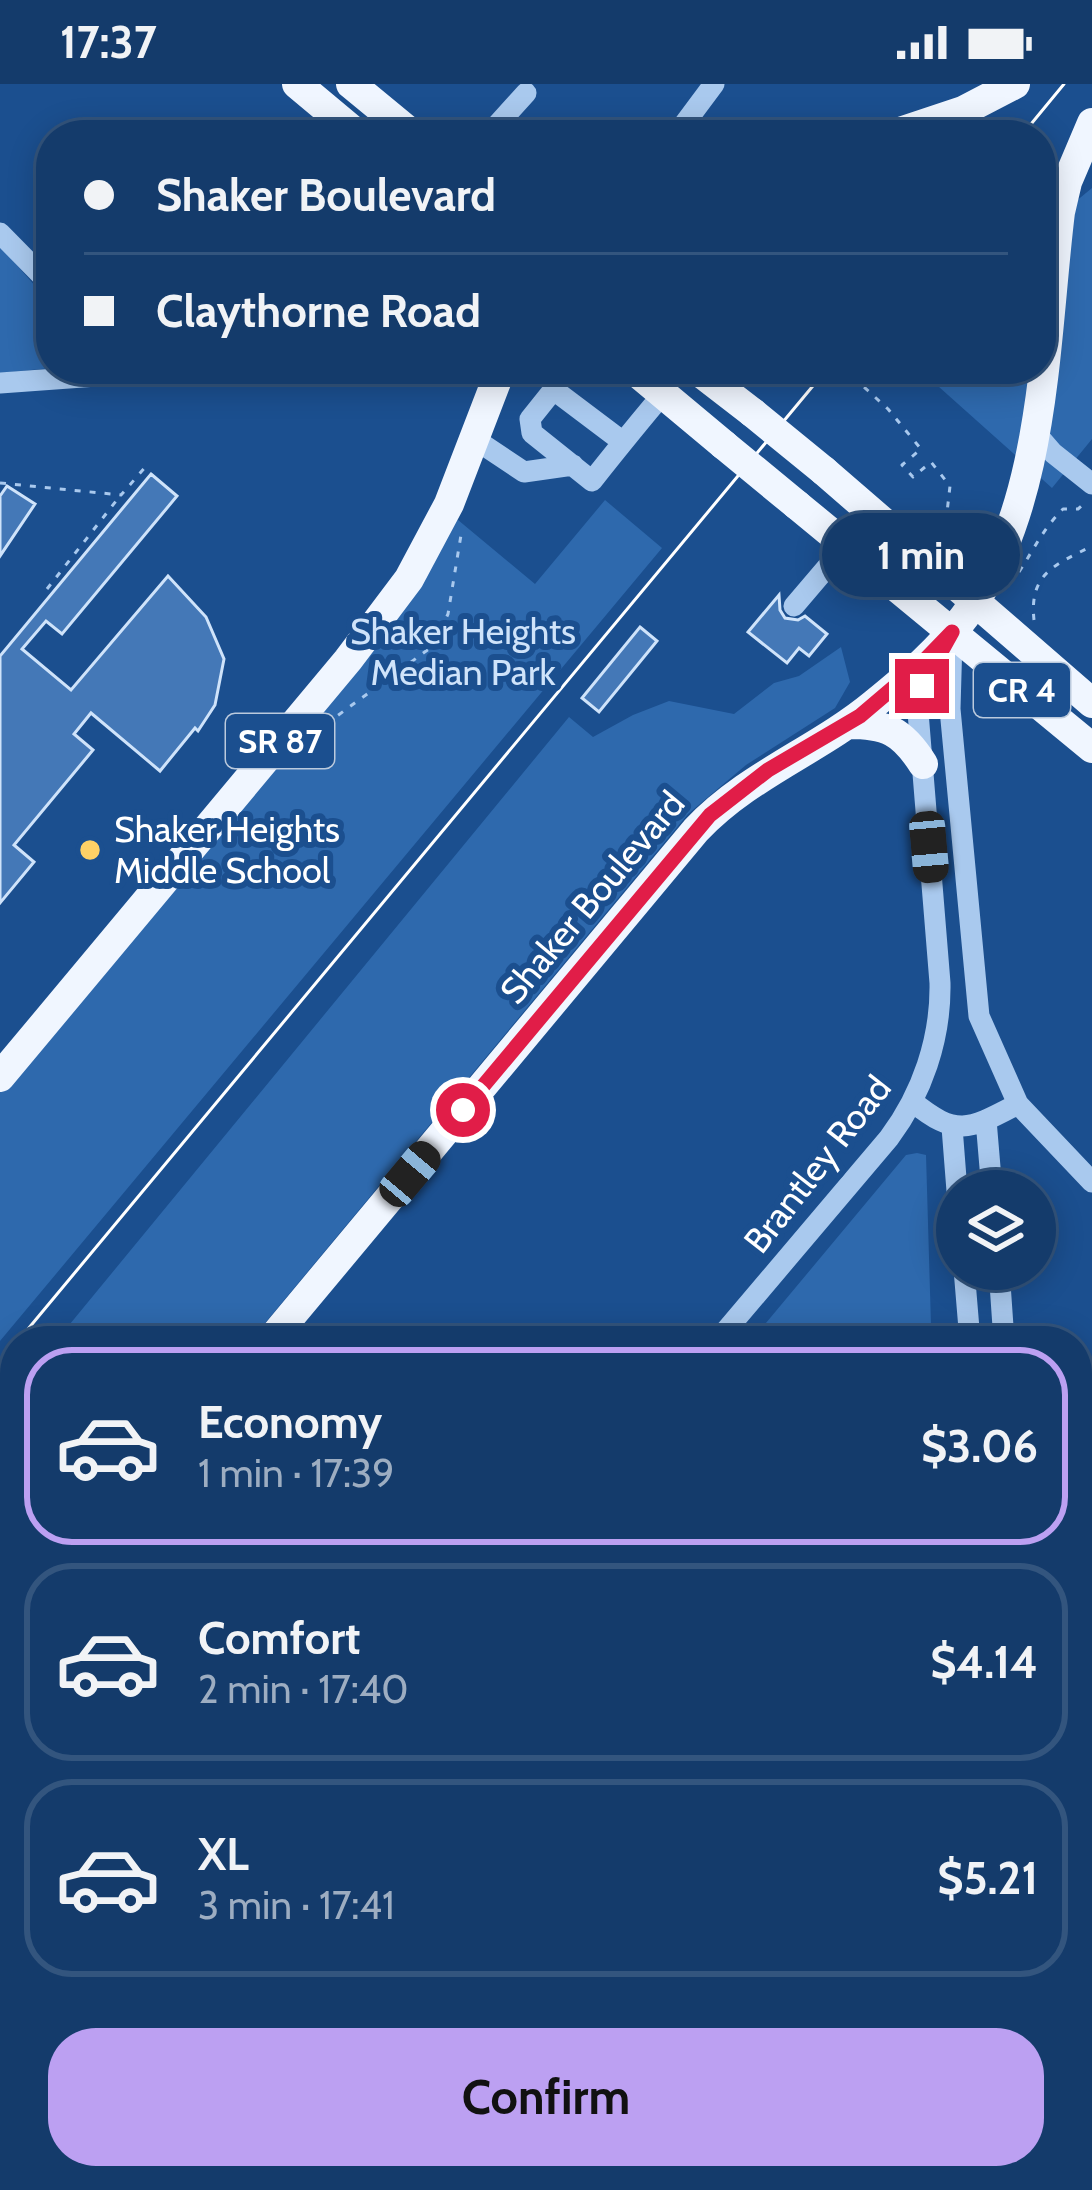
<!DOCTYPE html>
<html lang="en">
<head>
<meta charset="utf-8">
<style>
  :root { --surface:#143b6b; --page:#1d4271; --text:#f1f3f6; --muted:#9dadc1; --line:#33557e; --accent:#bca0f2 }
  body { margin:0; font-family:Cabin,sans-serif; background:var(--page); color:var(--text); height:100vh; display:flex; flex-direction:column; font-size:45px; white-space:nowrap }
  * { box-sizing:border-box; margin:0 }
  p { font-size:39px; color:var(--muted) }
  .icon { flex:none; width:66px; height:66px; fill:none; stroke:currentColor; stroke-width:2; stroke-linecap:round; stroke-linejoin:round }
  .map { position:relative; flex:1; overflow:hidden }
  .details { position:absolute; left:0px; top:1242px; width:1092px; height:864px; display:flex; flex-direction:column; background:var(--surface); border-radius:48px 48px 0 0; box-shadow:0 6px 30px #0003,0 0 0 3px var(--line) }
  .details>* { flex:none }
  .hud { position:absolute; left:36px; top:36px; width:1020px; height:264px; border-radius:48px; box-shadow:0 6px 30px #0003,0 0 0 3px var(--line); display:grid; align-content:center; height:264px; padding:0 48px; background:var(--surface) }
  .fabs { position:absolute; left:936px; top:1086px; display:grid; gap:24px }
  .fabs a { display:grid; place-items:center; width:120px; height:120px; border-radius:50%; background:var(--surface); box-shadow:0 6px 30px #0003,0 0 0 3px var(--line); font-size:60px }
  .end { position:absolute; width:54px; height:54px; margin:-27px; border:15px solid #e11d48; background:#fff; box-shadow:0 0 0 6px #fff }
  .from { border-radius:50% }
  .bubble { position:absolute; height:84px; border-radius:42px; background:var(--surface); box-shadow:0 6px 30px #0003,0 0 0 3px var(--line); font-size:39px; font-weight:700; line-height:84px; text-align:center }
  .car { position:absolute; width:36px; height:72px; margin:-36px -18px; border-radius:15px; box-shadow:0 0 9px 3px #0007; background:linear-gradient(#222 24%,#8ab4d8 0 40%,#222 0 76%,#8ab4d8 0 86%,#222 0) }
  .hud b { display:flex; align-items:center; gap:42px; height:114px; font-size:45px }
  .hud b+b { border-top:3px solid var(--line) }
  .hud i { width:30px; height:30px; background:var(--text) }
  ul { padding:21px 0 0; list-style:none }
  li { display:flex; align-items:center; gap:36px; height:198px; margin:0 24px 18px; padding:0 24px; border:6px solid var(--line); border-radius:48px }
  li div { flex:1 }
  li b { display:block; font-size:45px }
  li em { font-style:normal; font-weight:700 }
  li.current { border-color:var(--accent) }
  li>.icon { width:108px; height:108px; stroke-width:1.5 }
  .cta { display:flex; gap:24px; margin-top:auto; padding:24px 48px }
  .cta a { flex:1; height:138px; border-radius:48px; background:var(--accent); color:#111; font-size:48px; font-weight:700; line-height:138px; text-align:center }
  .status { display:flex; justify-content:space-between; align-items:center; height:84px; padding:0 60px; background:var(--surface); direction:ltr }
  .status svg { height:33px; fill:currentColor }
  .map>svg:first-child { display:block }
</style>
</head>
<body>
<div class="status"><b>17:37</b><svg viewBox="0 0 49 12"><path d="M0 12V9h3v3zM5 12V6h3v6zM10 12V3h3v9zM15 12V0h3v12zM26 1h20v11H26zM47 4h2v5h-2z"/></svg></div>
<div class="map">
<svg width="1092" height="2106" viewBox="0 0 1092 2106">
  <rect width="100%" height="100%" fill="#1b4f8f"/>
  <!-- green -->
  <path fill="#2e69ad" d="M1092,104V355L1052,404L920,286L1041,285V146Z
    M0,162L51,220V284L0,289Z
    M605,416L662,464L0,1257V993L363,557L446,426L535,500Z
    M841,563L850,598L835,624L746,681L688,730L250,1257H56L569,633L593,653L633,631L669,617L734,630L774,599L799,592Z
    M917,1069L926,1071L931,1241L911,1257H751L906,1071Z
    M15,1306V1540L0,1558V1325Z
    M1077,1312L1092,1328V1446L1077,1465Z
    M768,2091H946L928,2106H761Z"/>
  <!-- building -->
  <path fill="#4478b7" stroke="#cfe3fa" stroke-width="3" d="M151,390L177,412L62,550L46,537L22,565L71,606L168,492L206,533L224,575L215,621L198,647L195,644L160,687L91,629L74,650L93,666L14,761L34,778L0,819V572Z
    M7,402L35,420L0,472V412Z
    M779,511L780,526L785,534L798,536L805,532L827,550L809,572L799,564L787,579L748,548Z
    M640,543L657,557L599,628L582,614Z"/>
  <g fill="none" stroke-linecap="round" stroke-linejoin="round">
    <!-- path -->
    <path stroke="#a9c9ee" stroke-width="3" stroke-dasharray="6 9" stroke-linecap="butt" d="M853,293L888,325L921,365L902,381L913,393L931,378L950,402L945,446L940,456
      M0,399L121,411L148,380
      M1019,488C1034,465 1043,445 1063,425H1078L1086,418
      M47,505L120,412
      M1034,536C1029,489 1055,481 1092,462
      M326,640L433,562L448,530L462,445"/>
    <!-- minor -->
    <path stroke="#a9c9ee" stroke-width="21" d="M488,51L526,9
      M676,51L714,0
      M0,149L51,201
      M0,299L193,285
      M1034,347L1053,369L1092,400
      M473,354L524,388L573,381
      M623,358L558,309L550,310L530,335L532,349L592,397C615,368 639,338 663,310
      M794,522L846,461
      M952,555L950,625L979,932L1018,1020L1092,1098
      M913,1018C957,1054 970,1045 1018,1020
      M986,1036L992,1107
      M952,1043L957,1107
      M964,1185L970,1257
      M999,1185L1004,1257
      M717,1257L889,1054C922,1010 941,955 940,899L918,628L923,602L937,575
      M1077,1287L1092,1301
      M1077,1484L1092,1468
      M1077,1649L1092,1636
      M1077,1736L1092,1749
      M0,1816H15
      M1077,1971L1092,1950
      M0,2033L15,2046
      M0,2084L26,2106
      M69,2091L87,2106
      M476,2091L494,2106
      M969,2106L986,2091"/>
    <!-- major -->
    <path stroke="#f0f6ff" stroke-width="30" d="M297,0L358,51
      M351,0L413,51
      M891,51L963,27L1015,0
      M633,285L724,361
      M696,285L753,329
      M824,387L1092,619
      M797,421L1092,664
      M848,640C887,640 902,647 923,680
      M0,993L348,576L409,495L449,420L501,285
      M270,1257L696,746C748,691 817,667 874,620C907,593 940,566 965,532C1046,423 1044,258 1060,128L1067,98L1092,39
      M0,1582L15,1563"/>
    <!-- tram -->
    <path stroke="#fff" stroke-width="3" d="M1022,51L1064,0
      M18,1257L827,285
      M0,1297L15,1279"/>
    <!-- major-bridge -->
    <path stroke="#f0f6ff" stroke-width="30" d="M753,329L824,387
      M724,361L797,421"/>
  </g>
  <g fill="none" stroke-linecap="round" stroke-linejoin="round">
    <!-- route -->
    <path stroke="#e11d48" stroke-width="15" d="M463,1026L710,731L768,686L860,632L920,581L952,548L922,602"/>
  </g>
  <!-- markers -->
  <circle fill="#ffd166" stroke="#1b4f8f" stroke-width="4.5" cx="90" cy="766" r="12"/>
  <g text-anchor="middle" stroke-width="12" stroke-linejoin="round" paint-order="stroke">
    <!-- shield labels -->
    <g fill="#1b4f8f" stroke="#bbcadd" stroke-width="3">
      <rect x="974" y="579" width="96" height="54" rx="9"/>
      <rect x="226" y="630" width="108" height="54" rx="9"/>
    </g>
    <g font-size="33" font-weight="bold" fill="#fff">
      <text x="1022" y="618">CR 4</text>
      <text x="280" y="669">SR 87</text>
    </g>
    <!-- park labels -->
    <g font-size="36" fill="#cfe3fa" stroke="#1b4f8f">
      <text x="463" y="560">Shaker Heights<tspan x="463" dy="41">Median Park</tspan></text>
    </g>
    <!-- poi labels -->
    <g font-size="36" fill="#fff" stroke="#1b4f8f" text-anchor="start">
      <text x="114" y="758">Shaker Heights<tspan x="114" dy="41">Middle School</tspan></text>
    </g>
    <!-- street labels -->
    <g font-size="36" fill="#fff" stroke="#1b4f8f">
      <text transform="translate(592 813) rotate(-50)" y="13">Shaker Boulevard</text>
      <text transform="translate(817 1080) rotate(-52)" y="13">Brantley Road</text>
    </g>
  </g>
</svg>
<div class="fabs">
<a><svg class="icon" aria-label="layers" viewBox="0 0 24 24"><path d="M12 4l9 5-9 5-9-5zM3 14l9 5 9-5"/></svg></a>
</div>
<i class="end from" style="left:463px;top:1026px"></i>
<i class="end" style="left:922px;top:602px"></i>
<div class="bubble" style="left:822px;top:429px;width:198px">1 min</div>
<i class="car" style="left:929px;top:763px;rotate:175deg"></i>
<i class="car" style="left:410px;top:1090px;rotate:40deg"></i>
<div class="hud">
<b><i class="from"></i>Shaker Boulevard</b>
<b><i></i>Claythorne Road</b>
</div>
<section class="details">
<ul>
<li class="current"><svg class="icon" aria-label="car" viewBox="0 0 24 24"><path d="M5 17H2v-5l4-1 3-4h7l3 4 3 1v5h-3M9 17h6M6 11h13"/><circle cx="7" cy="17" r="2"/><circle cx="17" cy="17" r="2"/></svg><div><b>Economy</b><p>1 min · 17:39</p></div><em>$3.06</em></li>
<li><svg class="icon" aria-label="car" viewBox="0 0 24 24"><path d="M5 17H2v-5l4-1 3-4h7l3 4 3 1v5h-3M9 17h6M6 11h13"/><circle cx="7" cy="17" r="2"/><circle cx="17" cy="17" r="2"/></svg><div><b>Comfort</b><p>2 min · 17:40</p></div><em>$4.14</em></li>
<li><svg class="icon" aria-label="car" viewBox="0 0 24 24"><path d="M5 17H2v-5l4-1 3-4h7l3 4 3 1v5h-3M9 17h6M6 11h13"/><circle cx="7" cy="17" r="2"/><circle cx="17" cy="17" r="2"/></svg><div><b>XL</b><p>3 min · 17:41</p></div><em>$5.21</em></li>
</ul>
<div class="cta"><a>Confirm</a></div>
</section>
</div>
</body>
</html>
